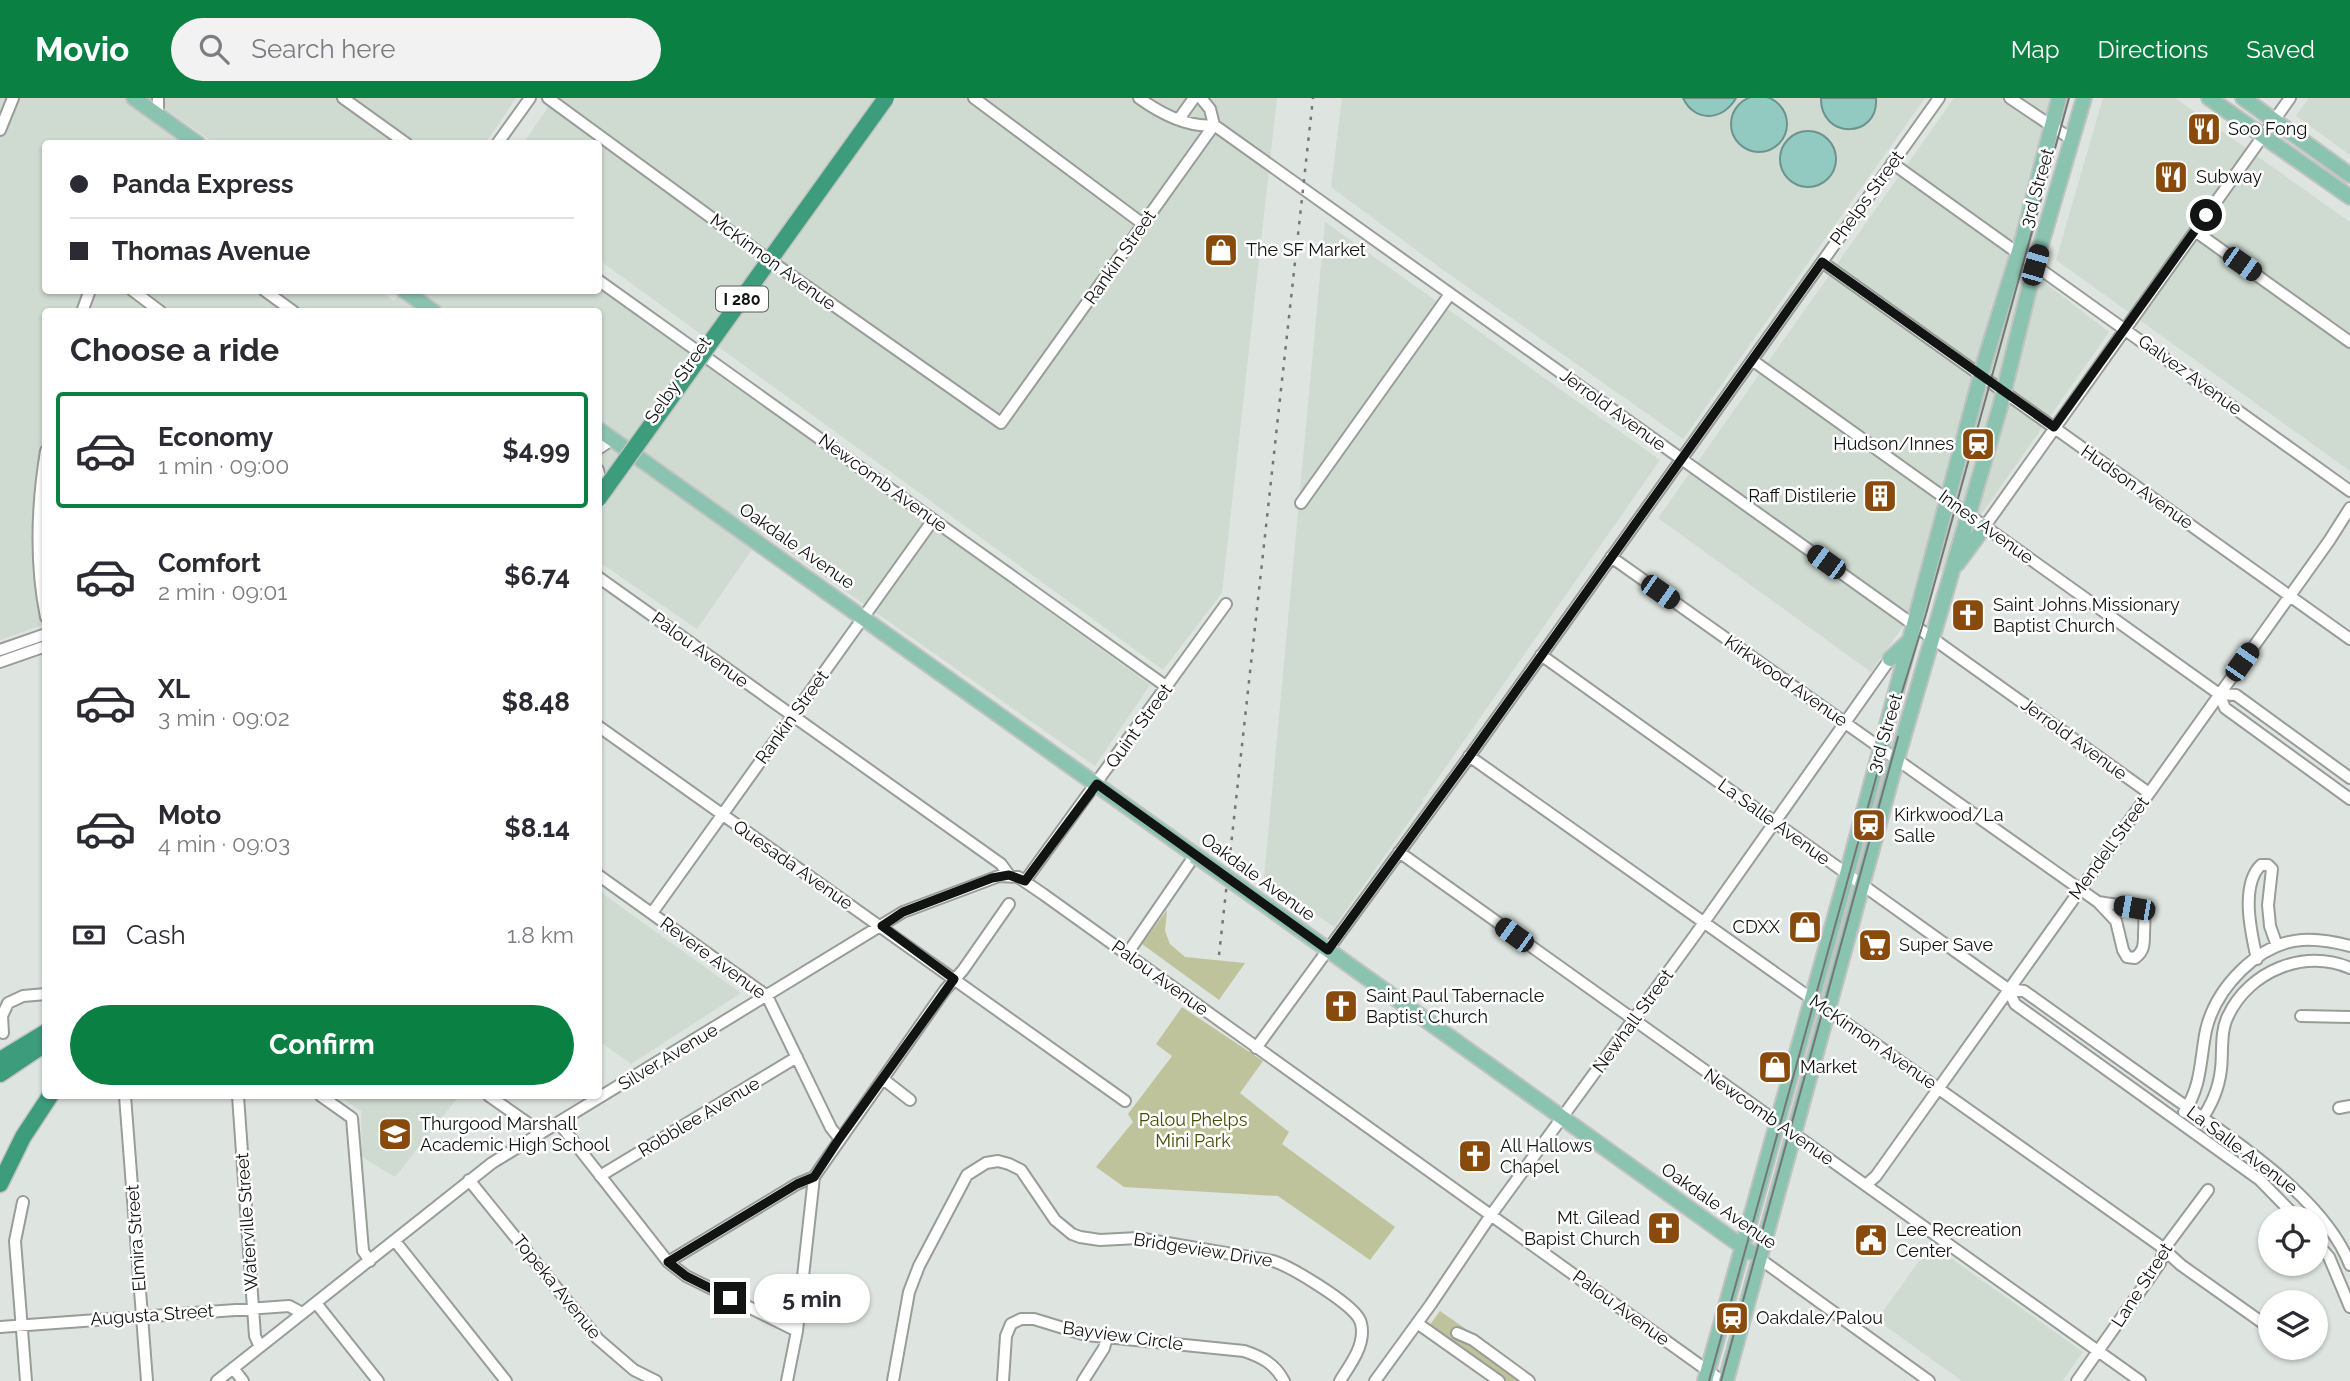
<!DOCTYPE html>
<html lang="en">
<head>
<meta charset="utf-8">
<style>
  :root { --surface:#fff; --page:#f2f2f3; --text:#2b2b33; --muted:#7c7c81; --line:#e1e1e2; --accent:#0b8043 }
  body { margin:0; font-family:Raleway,sans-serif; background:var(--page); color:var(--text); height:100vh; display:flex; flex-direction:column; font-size:26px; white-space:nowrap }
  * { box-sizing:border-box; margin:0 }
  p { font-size:23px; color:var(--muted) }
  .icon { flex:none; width:38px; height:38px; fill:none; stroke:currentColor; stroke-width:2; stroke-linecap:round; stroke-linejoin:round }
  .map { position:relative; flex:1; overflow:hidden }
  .details { position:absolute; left:42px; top:210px; width:560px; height:791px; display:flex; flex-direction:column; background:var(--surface); border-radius:7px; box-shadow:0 2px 5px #0004 }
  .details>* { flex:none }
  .guide { position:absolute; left:42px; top:42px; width:560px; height:154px; border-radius:7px; box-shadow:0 2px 5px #0004; display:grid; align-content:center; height:154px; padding:0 28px; background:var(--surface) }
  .fabs { position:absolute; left:2258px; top:1108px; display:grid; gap:14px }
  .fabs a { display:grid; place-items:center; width:70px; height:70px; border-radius:50%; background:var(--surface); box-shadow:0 2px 5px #0004; font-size:35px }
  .end { position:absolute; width:32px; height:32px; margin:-16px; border:9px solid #121413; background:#fff; box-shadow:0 0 0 4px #fff }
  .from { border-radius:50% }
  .bubble { position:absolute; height:49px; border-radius:24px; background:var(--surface); box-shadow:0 2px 5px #0004; font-size:23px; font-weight:700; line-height:49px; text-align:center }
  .car { position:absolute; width:21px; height:42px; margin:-21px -10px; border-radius:9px; box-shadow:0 0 5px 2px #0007; background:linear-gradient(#222 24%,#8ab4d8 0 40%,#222 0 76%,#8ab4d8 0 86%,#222 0) }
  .guide b { display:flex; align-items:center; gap:24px; height:66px; font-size:26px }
  .guide b+b { border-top:2px solid var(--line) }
  .guide i { width:18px; height:18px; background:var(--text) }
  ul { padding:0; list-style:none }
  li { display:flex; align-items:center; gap:21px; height:116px; margin:0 14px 10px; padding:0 14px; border:4px solid transparent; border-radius:7px }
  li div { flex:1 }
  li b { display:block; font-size:26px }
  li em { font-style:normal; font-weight:700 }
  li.active { border-color:var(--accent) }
  li>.icon { width:63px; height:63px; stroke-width:1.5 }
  h2 { padding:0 28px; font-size:32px; line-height:84px }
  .pay { display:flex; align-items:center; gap:18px; height:77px; padding:0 28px; font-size:26px }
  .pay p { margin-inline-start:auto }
  .primary-button { display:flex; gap:14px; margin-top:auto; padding:14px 28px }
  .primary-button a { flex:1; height:80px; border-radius:42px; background:var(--accent); color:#fff; font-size:28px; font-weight:700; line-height:80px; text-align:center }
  header { display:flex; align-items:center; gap:42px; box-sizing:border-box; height:98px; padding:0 35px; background:var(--accent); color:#fff }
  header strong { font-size:33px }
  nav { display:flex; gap:38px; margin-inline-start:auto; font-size:24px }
  .search { width:490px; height:63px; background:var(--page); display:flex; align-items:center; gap:18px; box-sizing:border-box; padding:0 24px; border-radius:38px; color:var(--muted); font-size:26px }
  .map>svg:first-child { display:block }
</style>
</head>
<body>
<header>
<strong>Movio</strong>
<div class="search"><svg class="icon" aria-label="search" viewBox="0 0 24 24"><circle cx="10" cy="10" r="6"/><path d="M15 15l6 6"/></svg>Search here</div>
<nav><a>Map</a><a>Directions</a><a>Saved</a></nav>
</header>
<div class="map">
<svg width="2350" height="1283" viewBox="0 0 2350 1283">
  <rect width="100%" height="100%" fill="#dee4df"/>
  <!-- built -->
  <path fill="#cfdbd1" d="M0,0H126L186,45L46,46V192H380L394,203L402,193L598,192L599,187L1150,587L1095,668L765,437L749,456L697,531L599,464L598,214H46L45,526L0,542Z
    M150,0H516L485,46L214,45Z
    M554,0H1277L1222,495L1163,572L599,162L598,46H523Z
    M1342,0H1925L1683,341L1439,169L1331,89Z
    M1954,0H2050L2013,160L2109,234L1871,574L1658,420Z
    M2103,0H2175L2350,124V373L2056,162Z
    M2309,0H2350V57L2296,18Z
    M1325,124L1660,362L1422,703L1423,704L1334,829L1264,780Z
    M599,793L741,895L631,966L599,943Z
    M338,998H459L395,1079L362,1059L361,1013Z
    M1931,1146L2083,1254L2062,1283H1962L1877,1222Z"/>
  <!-- green -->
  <path fill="#bec39c" d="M1167,812L1165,833L1170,846L1185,859L1245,865L1219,902L1142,846Z
    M1182,909L1263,963L1240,995L1289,1034L1282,1046L1395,1129L1370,1162L1278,1098L1124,1089L1096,1069L1133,1024L1128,1016L1172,958L1156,946Z
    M1440,1213L1476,1238L1470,1247L1521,1283H1506L1429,1228Z"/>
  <!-- water -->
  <path fill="#92cac2" stroke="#6c938e" stroke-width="2" d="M1731 26a28 28 0 1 1 56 0a28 28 0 1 1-56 0Z
    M1683,0H1736C1723,23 1695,25 1683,0Z
    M1821,0H1876C1879,41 1820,42 1821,0Z
    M1780 61a28 28 0 1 1 56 0a28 28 0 1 1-56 0Z"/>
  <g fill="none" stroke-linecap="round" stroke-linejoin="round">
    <!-- minor casing -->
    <g stroke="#989d98" stroke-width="14">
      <path id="minor" d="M158,0V17
        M343,0L407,46
        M548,0L765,159L1001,325L1214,27
        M974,0L1143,126
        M1139,0C1160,15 1188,30 1214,27
        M1201,0L1210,11L1214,27L2149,695
        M2010,0L2071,41
        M1179,21L1194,0
        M0,32L13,0
        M497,46L530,0
        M1892,65L2350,393
        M2195,133L2350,244
        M1822,164L2350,541
        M598,182L1167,589
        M132,192L161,214
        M264,192L294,214
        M82,214L90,192
        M1752,262L2219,596L2236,597L2350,680
        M598,351L613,341
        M46,353C37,408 35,465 46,519
        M598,372L602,389
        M1301,405L1450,196
        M1985,428L2290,0
        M1611,459L2098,804L2116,823L2123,852L2127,859L2135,860C2144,853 2144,847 2144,836C2144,831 2145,824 2144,819C2141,808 2109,806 2098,804
        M598,479L1001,766L1009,777
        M0,552L46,536
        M1541,557L2008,891L2024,893C2071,927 2119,961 2167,995C2226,1037 2323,1097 2350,1167
        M0,564L46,548
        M2219,596L2225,610L2350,701
        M598,628L1125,1003
        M1469,658L2159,1147L2181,1167L2267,1228L2270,1236
        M1399,754L2140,1283
        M598,777L767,898L831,1030L839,1040
        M1025,783L1226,506
        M652,815L933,422
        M1127,856L1195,757
        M2257,861C2251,835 2240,787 2261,767H2268L2272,771L2268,807L2270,828L2277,848
        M2008,891L2015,906L2260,1082L2297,1120
        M2301,918L2350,919
        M3,935L2,918L8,905L23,898L46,896
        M1256,950L1464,666L1939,0
        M883,981L910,1002
        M125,998L147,1283
        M238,998L255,1238L260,1249
        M321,998L352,1020L363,1153L370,1163
        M489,998L532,1028L539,1036
        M2339,1010L2350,1008
        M2184,1014C2202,988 2200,961 2206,932C2216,890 2258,845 2302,842C2318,841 2335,844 2350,848
        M559,1025L668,1164L686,1178L797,1233
        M2199,1025C2210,1010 2219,990 2221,971C2223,954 2220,934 2228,918C2249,873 2305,850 2350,870
        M600,1078L797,959
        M469,1082L598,1241L634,1272L656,1283
        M1866,1087L1876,1078L2329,443L2350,410
        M23,1104L15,1143L26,1283
        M395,1143L506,1283
        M2315,1143L2329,1159L2350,1209
        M1760,1161L1929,1283
        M668,1164L797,1086L814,1079L945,892L963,872L1009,806
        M316,1205L378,1283
        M1417,1225L1499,1283
        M0,1229L289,1208L302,1215
        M1457,1235L1473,1242L1529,1283
        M233,1270L243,1283
        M217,1283L492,1065L903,814L999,778L1018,779L1043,796L1722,1283
        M787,1283L797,1233L814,1079
        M893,1283L909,1194L919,1168L967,1077L986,1065L998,1063L1009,1066L1021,1072L1055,1122L1072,1136L1080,1139L1100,1142L1138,1140L1273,1163C1292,1169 1347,1203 1358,1219C1361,1223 1362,1230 1362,1234C1362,1252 1349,1268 1340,1283
        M1003,1283L1006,1238L1011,1226L1021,1221H1034L1086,1237L1244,1253C1262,1259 1275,1266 1284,1283
        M1083,1283L1104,1250L1107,1239
        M1375,1283L1431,1206L1491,1117L1695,837L1890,561
        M2077,1283L2160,1165L2164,1151L2208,1092"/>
    </g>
    <!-- major casing -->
    <g stroke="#c1c2c2" stroke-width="18">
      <path id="major" d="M134,0L198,46
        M2209,0L2350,99
        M2243,0L2350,77
        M404,192L434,214
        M598,331L1195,757
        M1957,466L1985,428
        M1890,561L1908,544
        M1236,786L1750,1154
        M1705,1283L1847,776L1985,262L2023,140L2059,0
        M1726,1283L1892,678L2000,309L2035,167L2084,0"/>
    </g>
    <!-- highway casing -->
    <g stroke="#c1c2c2" stroke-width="19">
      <path id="highway" d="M0,962L46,934
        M0,976L46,945
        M0,1086L23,1039L50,998"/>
    </g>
    <!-- minor -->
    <use href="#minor" stroke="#fff" stroke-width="10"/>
    <!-- major -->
    <use href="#major" stroke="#8ac4b0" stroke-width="14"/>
    <!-- highway -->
    <use href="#highway" stroke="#3c9c7b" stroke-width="16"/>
    <!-- tram -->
    <path stroke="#747875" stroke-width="2" d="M1709,1283L1879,669L1926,516L2069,0
      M1721,1283L1898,639"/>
    <!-- rail -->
    <path stroke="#747875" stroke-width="2.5" stroke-dasharray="3.5 7" stroke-linecap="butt" d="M1219,857L1313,0"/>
    <!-- major-bridge casing -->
    <g stroke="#c1c2c2" stroke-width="18" stroke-linecap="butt">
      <path id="major-bridge" d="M1195,757L1236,786"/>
    </g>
    <!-- highway-bridge casing -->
    <g stroke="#c1c2c2" stroke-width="19" stroke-linecap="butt">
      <path id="highway-bridge" d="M598,401L886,0"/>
    </g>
    <!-- major-bridge -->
    <use href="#major-bridge" stroke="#8ac4b0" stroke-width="14"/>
    <!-- highway-bridge -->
    <use href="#highway-bridge" stroke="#3c9c7b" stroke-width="16"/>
  </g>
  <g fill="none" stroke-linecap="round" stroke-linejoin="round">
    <!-- route -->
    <path stroke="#121413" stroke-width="9" d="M730,1200L686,1178L668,1164L797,1086L814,1079L839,1041L954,881L882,828L903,814L992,780L1009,777L1025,783L1097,686L1328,852L1469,659L1822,164L2054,329L2206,117"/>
  </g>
  <!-- icons -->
  <defs>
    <g id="restaurant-square" transform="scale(1.75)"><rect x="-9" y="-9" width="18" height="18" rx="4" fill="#894b0d" stroke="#fff"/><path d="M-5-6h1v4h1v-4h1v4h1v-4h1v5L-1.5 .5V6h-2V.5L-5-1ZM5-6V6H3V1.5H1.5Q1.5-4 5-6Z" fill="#fff"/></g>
    <g id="shop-square" transform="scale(1.75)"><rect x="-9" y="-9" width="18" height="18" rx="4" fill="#894b0d" stroke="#fff"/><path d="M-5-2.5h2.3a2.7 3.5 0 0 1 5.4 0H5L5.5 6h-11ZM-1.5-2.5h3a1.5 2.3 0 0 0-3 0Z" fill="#fff"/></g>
    <g id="station-square" transform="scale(1.75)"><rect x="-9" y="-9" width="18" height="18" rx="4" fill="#894b0d" stroke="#fff"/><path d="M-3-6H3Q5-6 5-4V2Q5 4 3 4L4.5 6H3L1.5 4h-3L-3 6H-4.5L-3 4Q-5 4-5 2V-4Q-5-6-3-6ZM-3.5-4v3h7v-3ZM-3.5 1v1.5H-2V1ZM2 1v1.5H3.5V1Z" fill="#fff"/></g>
    <g id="building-square" transform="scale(1.75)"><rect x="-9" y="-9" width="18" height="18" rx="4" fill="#894b0d" stroke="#fff"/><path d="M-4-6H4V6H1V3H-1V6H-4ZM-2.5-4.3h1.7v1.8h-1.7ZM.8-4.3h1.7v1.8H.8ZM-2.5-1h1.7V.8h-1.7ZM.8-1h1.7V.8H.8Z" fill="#fff"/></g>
    <g id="church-square" transform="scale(1.75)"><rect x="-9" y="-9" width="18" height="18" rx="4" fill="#894b0d" stroke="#fff"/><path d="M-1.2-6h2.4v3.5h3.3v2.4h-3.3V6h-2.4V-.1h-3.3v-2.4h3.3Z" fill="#fff"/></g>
    <g id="supermarket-square" transform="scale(1.75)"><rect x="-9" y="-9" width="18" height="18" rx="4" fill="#894b0d" stroke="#fff"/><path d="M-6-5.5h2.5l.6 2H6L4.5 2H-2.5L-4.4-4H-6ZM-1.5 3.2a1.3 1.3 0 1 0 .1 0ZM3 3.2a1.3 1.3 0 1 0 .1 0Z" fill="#fff"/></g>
    <g id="school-square" transform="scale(1.75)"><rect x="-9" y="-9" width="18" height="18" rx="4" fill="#894b0d" stroke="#fff"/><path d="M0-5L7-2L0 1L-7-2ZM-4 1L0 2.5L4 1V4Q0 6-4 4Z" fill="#fff"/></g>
    <g id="civic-square" transform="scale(1.75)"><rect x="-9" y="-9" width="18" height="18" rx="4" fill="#894b0d" stroke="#fff"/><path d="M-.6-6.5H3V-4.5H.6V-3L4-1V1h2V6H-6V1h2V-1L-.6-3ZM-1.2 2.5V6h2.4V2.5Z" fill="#fff"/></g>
  </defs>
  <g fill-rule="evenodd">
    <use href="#restaurant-square" x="2204" y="31"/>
    <use href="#restaurant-square" x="2171" y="79"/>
    <use href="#shop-square" x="1221" y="152"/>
    <use href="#station-square" x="1978" y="346"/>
    <use href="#building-square" x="1880" y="398"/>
    <use href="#church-square" x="1968" y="517"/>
    <use href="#station-square" x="1869" y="727"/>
    <use href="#shop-square" x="1805" y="829"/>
    <use href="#supermarket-square" x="1875" y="847"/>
    <use href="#church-square" x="1341" y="908"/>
    <use href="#shop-square" x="1775" y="969"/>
    <use href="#school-square" x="395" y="1036"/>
    <use href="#church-square" x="1475" y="1058"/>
    <use href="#church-square" x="1664" y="1130"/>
    <use href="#civic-square" x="1871" y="1142"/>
    <use href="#station-square" x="1732" y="1220"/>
  </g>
  <g text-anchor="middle" stroke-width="5" stroke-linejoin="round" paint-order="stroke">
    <!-- shield labels -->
    <rect fill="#fff" stroke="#595a5a" stroke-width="2" x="716" y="188.5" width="52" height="25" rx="5"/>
    <g font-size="16" font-weight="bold" fill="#121413">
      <text x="742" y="207">I 280</text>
    </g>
    <!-- poi labels -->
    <g font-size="18" fill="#121413" stroke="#fff" text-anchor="start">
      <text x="2228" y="37">Soo Fong</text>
      <text x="2196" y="85">Subway</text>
      <text x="1246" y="158">The SF Market</text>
      <text x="1954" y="352" text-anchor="end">Hudson/Innes</text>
      <text x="1856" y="404" text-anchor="end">Raff Distilerie</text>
      <text x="1993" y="513">Saint Johns Missionary<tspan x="1993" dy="21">Baptist Church</tspan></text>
      <text x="1894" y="723">Kirkwood/La<tspan x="1894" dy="21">Salle</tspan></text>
      <text x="1780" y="835" text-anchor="end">CDXX</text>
      <text x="1899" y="853">Super Save</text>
      <text x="1366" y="904">Saint Paul Tabernacle<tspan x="1366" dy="21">Baptist Church</tspan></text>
      <text x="1800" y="975">Market</text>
      <text x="420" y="1032">Thurgood Marshall<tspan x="420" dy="21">Academic High School</tspan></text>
      <text x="1500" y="1054">All Hallows<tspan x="1500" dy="21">Chapel</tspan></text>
      <text x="1640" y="1126" text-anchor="end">Mt. Gilead<tspan x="1640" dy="21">Bapist Church</tspan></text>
      <text x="1896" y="1138">Lee Recreation<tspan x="1896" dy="21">Center</tspan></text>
      <text x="1756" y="1226">Oakdale/Palou</text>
    </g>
    <!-- street labels -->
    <g font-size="18" fill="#121413" stroke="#fff">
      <text transform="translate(2037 90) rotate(-74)" y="6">3rd Street</text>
      <text transform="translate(1867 100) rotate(-54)" y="6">Phelps Street</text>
      <text transform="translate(1120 159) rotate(-55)" y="6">Rankin Street</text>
      <text transform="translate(773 164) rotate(36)" y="6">McKinnon Avenue</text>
      <text transform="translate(2190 277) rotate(36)" y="6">Galvez Avenue</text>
      <text transform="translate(678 282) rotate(-55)" y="6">Selby Street</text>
      <text transform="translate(1613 312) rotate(36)" y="6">Jerrold Avenue</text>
      <text transform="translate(883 385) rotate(36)" y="6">Newcomb Avenue</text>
      <text transform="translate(2137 389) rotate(35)" y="6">Hudson Avenue</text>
      <text transform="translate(1986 429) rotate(36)" y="6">Innes Avenue</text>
      <text transform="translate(797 448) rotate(35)" y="6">Oakdale Avenue</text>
      <text transform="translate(700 552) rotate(36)" y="6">Palou Avenue</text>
      <text transform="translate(1786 583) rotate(35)" y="6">Kirkwood Avenue</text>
      <text transform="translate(792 619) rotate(-54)" y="6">Rankin Street</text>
      <text transform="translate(1139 628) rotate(-54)" y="6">Quint Street</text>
      <text transform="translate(1885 635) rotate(-73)" y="6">3rd Street</text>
      <text transform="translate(2074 641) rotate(36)" y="6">Jerrold Avenue</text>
      <text transform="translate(1774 724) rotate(36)" y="6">La Salle Avenue</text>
      <text transform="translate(2109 750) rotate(-54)" y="6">Mendell Street</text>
      <text transform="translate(793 767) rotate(35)" y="6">Quesada Avenue</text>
      <text transform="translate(1258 779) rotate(36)" y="6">Oakdale Avenue</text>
      <text transform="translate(713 860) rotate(36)" y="6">Revere Avenue</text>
      <text transform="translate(1160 880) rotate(36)" y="6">Palou Avenue</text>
      <text transform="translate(1633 923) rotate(-54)" y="6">Newhall Street</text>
      <text transform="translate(1873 944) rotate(35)" y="6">McKinnon Avenue</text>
      <text transform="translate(668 959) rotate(-31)" y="6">Silver Avenue</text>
      <text transform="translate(699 1019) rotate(-31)" y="6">Robblee Avenue</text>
      <text transform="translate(1769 1019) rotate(35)" y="6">Newcomb Avenue</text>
      <text transform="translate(2242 1052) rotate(37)" y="6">La Salle Avenue</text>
      <text transform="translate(1719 1108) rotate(35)" y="6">Oakdale Avenue</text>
      <text transform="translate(247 1124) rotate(-94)" y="6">Waterville Street</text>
      <text transform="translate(136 1140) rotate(-94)" y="6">Elmira Street</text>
      <text transform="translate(1203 1152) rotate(9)" y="6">Bridgeview Drive</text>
      <text transform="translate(2142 1187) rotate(-57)" y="6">Lane Street</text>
      <text transform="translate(557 1189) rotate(51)" y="6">Topeka Avenue</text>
      <text transform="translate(1621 1210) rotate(36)" y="6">Palou Avenue</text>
      <text transform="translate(152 1217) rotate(-4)" y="6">Augusta Street</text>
      <text transform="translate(1123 1238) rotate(8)" y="6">Bayview Circle</text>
    </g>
    <!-- park labels -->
    <g font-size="18" fill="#484b00" stroke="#fff">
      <text x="1193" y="1028">Palou Phelps<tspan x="1193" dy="21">Mini Park</tspan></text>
    </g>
  </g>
</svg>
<div class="fabs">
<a><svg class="icon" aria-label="locate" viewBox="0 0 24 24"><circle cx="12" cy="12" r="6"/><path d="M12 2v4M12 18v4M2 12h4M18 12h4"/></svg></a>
<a><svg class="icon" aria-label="layers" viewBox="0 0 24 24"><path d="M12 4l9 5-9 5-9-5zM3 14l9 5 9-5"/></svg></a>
</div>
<i class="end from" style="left:2206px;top:117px"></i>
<i class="end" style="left:730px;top:1200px"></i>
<div class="bubble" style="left:754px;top:1176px;width:116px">5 min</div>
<i class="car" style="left:2242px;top:166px;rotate:125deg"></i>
<i class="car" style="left:2035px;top:167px;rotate:16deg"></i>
<i class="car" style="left:1826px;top:464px;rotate:306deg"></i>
<i class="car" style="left:1660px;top:494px;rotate:125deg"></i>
<i class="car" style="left:2242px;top:564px;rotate:35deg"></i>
<i class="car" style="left:2134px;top:810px;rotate:280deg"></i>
<i class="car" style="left:1514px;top:837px;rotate:306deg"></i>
<div class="guide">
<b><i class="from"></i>Panda Express</b>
<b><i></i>Thomas Avenue</b>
</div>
<section class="details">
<h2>Choose a ride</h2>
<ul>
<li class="active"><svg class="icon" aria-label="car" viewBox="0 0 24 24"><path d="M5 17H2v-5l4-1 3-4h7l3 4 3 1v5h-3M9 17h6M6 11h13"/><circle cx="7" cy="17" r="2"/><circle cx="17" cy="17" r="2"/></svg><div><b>Economy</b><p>1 min · 09:00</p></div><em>$4.99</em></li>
<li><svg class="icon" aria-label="car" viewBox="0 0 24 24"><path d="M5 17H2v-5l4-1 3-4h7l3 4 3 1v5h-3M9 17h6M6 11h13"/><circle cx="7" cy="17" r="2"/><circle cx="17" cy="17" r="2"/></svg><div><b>Comfort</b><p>2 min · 09:01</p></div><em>$6.74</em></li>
<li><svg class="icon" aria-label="car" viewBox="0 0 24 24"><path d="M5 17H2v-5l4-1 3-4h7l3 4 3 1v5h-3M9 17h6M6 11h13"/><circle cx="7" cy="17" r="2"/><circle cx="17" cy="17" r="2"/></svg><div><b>XL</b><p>3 min · 09:02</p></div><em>$8.48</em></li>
<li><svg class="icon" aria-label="car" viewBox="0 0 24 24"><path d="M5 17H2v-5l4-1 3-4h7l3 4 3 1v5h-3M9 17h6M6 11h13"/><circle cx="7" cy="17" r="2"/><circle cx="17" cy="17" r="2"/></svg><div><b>Moto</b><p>4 min · 09:03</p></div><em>$8.14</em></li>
</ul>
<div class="pay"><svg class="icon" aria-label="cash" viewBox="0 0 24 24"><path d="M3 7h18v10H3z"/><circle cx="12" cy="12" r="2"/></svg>Cash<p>1.8 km</p></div>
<div class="primary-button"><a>Confirm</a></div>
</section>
</div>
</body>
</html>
